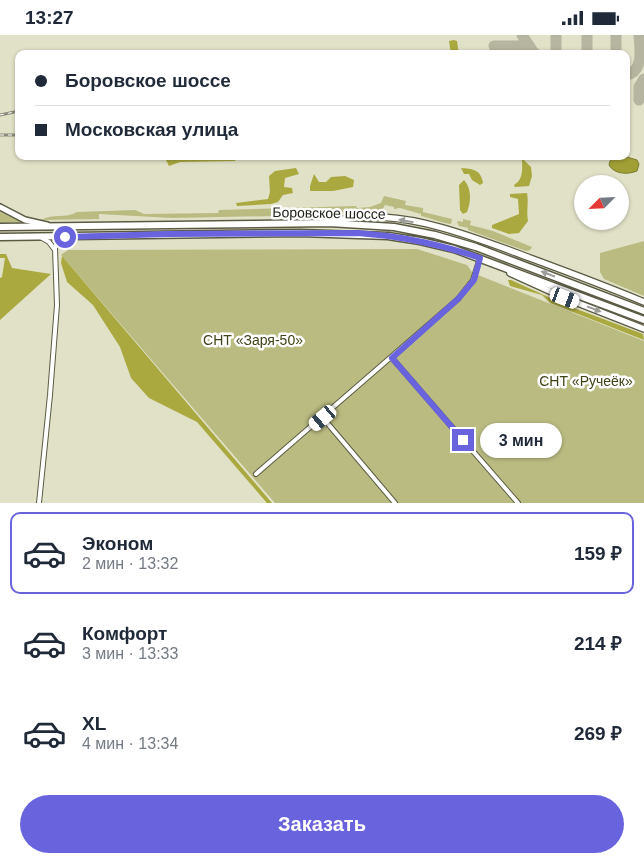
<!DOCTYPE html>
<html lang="ru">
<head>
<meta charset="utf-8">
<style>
  :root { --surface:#fff; --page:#f6f6f7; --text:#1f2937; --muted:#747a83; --line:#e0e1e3; --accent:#6964dd }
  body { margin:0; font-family:Helvetica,sans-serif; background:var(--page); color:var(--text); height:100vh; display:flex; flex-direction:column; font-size:19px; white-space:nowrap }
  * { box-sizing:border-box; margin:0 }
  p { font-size:16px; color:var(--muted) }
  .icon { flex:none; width:28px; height:28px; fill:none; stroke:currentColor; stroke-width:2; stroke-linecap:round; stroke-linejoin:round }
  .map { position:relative; height:468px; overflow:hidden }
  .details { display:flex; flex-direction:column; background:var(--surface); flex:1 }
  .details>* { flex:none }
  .banner { position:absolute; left:15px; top:15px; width:615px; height:110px; border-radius:10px; box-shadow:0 1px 4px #0004; display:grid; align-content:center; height:110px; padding:0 20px; background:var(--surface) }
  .needle { width:32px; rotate:246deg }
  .buttons { position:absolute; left:574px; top:140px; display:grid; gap:10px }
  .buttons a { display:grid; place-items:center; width:55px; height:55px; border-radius:50%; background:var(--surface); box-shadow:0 1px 4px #0004; font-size:25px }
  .end { position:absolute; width:22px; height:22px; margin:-11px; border:6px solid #6964dd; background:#fff; box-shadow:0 0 0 2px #fff }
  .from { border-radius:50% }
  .bubble { position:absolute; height:35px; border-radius:18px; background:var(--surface); box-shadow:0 1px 4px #0004; font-size:16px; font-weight:600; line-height:35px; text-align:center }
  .car { position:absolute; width:15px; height:30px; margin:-15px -8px; border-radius:6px; box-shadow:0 0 4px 1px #0007; background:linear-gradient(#fff 24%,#345 0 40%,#fff 0 76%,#345 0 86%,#fff 0) }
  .banner b { display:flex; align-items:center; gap:18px; height:48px; font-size:19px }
  .banner b+b { border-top:1px solid var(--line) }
  .banner i { width:12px; height:12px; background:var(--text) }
  ul { padding:9px 0 0; list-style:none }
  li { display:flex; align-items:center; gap:15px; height:82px; margin:0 10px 8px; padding:0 10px; border:2px solid transparent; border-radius:10px }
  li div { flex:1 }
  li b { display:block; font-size:19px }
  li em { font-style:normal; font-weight:600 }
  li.active { border-color:var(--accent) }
  li>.icon { width:45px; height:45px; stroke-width:1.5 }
  .action { display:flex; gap:10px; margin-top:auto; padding:10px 20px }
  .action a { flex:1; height:58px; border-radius:30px; background:var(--accent); color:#fff; font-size:20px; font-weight:600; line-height:58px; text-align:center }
  .status { display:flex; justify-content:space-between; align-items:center; height:35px; padding:0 25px; background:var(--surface); direction:ltr }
  .status svg { height:14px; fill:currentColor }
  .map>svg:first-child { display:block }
</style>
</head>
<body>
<div class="status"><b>13:27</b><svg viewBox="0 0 49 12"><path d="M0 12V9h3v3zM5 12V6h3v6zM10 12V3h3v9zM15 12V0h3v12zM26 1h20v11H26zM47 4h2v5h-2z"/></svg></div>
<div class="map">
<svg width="644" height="468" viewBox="0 0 644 468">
  <rect width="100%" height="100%" fill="#e1e1c7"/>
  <!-- green -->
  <path fill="#babb81" d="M384,161L406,166L405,170L423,173V177L452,184L451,189C440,188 432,183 421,181V179L400,173L394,174V172L385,170L381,177L325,180L172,183L99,179V184L41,185C53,178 66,184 77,177L135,175L144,179L218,178L219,175L356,171L357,173L370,172L381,168Z
    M0,177L21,187L0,188Z
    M463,184L471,186L470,190L493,196L532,212L530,215L526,216L468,195V193L459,191L457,187L458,186L463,187Z
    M644,206V261L604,244L600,237V218Z
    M417,214L467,230L476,243L478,240L644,306V468H275L61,220L68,215Z"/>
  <!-- forest -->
  <path fill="#aaa940" d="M454,5L457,6L459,19H451L449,6Z
    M167,121H235L236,124L235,126L180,127L169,131L166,125Z
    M522,123L531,132L532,141L529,151L515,152L514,150C524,144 522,133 522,123Z
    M296,133L299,139L285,143L284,152L292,153L293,158L283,160L278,167L271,169L237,171L236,168L268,164L270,157L269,141L275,136Z
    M461,133C472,134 481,134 483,148L480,150L472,145L469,139H464Z
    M314,139L319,147H326L331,142L345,141L354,145L353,152L333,156H310V151Z
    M464,145C472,154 471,167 467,177L463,179L460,175L459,150Z
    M527,158C529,168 526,176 528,186L519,198L509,199L492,193V190L519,179L518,164L510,162V159Z
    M0,219H6L12,233L51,239L0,285V243L2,242L5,223H0Z
    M62,221L272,468H267L197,387L149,363L131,343L120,312L93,270L67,247L61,228Z
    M508,245H511L566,270L643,299L644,305L550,268L542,260L510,251Z"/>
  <!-- water -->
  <path fill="#a1a036" stroke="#7b7b2e" d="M618,121L627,122L637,125L639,129L637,136C627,140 614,139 609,130L610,126Z"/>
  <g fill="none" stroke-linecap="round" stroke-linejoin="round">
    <!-- taxiway -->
    <path stroke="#b6b6a0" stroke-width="11" d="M522,0L532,15
      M616,0V19
      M494,11H522L535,18
      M556,19V0
      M587,19V0
      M626,40C644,37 640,14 639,0
      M639,65V52L644,44"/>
    <!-- minor casing -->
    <g stroke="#5b5b44" stroke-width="6">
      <path id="minor" d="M42,203L49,207L55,215
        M392,323L518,468
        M323,383L395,468
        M256,439L458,264L473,245L480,223
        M39,468L50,360L57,270L55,213L57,208L65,203"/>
    </g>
    <!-- tertiary casing -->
    <g stroke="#5b5b44" stroke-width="8">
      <path id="tertiary" d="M0,172L25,185L47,190"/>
    </g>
    <!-- secondary casing -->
    <g stroke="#5b5b44" stroke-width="8">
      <path id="secondary" d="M331,187C394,169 471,201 530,223C568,237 606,251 644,267
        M510,238L565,263L644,294"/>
    </g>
    <!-- primary casing -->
    <g stroke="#5b5b44" stroke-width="9">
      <path id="primary" d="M0,192L329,188L394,192L435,200L476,212L644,276
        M0,202L300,198L388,201L420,206L454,214L644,285"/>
    </g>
    <!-- minor -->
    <use href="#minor" stroke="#fff" stroke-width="4"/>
    <!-- tertiary -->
    <use href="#tertiary" stroke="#fff" stroke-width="5"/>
    <!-- secondary -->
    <use href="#secondary" stroke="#fff" stroke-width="5.5"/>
    <!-- primary -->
    <use href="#primary" stroke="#fff" stroke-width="6"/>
    <!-- rail casing -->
    <g stroke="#8a8b78" stroke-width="3">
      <path id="rail" d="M0,80L19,76
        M0,100H19"/>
    </g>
    <!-- rail -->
    <use href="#rail" stroke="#fff" stroke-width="1" stroke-dasharray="4" stroke-linecap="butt"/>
  </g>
  <!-- one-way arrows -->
  <defs><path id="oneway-solid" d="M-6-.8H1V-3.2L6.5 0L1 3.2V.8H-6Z" transform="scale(1.25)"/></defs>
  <g fill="#9c9c98">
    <use href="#oneway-solid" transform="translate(406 186) rotate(-170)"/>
    <use href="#oneway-solid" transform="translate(548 239) rotate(-159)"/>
    <use href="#oneway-solid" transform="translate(594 274) rotate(21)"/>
  </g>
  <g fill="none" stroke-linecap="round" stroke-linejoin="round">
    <!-- route -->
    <path stroke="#6964dd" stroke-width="6" d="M65,202L168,199L358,198C400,201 440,209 480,223L474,245L458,264L392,323L463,405"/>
  </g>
  <g text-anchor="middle" stroke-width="5" stroke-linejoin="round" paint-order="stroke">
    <!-- street labels -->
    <g font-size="14" fill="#23241a" stroke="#fff">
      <text transform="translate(329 178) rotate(1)" y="5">Боровское шоссе</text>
    </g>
    <!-- park labels -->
    <g font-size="14" fill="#424217" stroke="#fff">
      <text x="253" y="310">СНТ «Заря-50»</text>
      <text x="586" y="351">СНТ «Ручеёк»</text>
    </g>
  </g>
</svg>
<div class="buttons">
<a><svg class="needle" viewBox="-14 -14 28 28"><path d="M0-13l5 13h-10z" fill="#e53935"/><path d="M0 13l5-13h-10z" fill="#747a83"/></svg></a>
</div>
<i class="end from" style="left:65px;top:202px"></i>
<i class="end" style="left:463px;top:405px"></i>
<div class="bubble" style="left:480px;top:388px;width:82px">3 мин</div>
<i class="car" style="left:565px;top:263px;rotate:111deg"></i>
<i class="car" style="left:323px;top:383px;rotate:230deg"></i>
<div class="banner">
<b><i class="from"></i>Боровское шоссе</b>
<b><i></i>Московская улица</b>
</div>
</div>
<section class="details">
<ul>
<li class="active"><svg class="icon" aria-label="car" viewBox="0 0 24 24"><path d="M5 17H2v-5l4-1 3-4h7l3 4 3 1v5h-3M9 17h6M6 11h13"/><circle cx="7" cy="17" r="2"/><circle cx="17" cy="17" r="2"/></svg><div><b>Эконом</b><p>2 мин · 13:32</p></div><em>159 ₽</em></li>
<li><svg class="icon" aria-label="car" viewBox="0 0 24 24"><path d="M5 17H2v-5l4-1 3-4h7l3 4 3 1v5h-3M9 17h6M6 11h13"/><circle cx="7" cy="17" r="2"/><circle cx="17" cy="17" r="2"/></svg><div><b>Комфорт</b><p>3 мин · 13:33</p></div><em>214 ₽</em></li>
<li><svg class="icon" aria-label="car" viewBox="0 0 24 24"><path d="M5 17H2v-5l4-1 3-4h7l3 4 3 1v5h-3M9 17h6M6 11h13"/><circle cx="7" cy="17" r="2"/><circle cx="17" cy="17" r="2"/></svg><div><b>XL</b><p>4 мин · 13:34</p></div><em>269 ₽</em></li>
</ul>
<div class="action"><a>Заказать</a></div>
</section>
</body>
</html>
